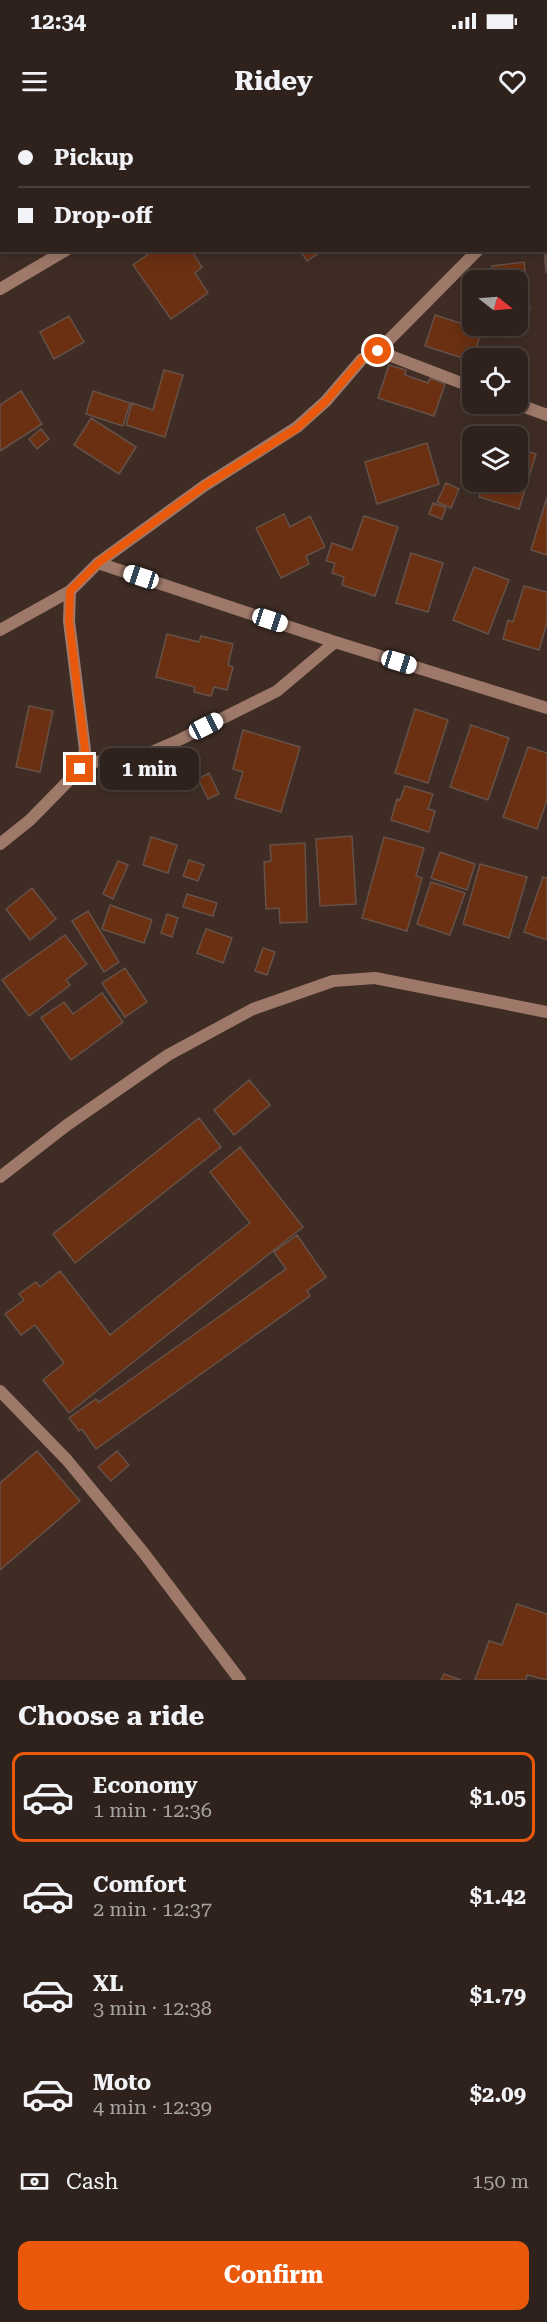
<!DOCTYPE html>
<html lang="en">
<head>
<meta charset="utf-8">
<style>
  :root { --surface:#2f221c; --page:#372a25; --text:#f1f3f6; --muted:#a7a4a3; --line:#4a3f3b; --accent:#ea580c }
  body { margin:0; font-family:"Roboto Serif",serif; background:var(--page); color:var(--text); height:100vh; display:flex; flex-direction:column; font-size:22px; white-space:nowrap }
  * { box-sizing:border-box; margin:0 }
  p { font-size:20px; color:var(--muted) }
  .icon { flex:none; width:33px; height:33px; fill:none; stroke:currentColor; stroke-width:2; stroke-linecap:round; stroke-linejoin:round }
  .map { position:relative; height:1560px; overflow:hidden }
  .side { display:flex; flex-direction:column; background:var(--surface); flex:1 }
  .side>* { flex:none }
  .hud { position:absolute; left:0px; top:0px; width:548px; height:132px; box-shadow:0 3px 15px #0003,0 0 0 2px var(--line); display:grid; align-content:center; height:132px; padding:0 18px; background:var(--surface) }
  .needle { width:39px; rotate:107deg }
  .buttons { position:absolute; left:462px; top:150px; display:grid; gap:12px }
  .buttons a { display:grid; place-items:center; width:66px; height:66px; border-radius:12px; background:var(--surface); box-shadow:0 3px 15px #0003,0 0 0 2px var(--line); font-size:30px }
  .end { position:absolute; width:27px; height:27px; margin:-14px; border:8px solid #ea580c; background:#fff; box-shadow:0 0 0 3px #fff }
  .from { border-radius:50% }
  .bubble { position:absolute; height:42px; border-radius:12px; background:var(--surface); box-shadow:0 3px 15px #0003,0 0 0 2px var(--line); font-size:20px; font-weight:700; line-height:42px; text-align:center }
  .car { position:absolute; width:18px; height:36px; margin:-18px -9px; border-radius:8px; box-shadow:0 0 4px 2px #0007; background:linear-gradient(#fff 24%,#345 0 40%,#fff 0 76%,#345 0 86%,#fff 0) }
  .hud b { display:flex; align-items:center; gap:21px; height:57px; font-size:22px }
  .hud b+b { border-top:2px solid var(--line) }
  .hud i { width:15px; height:15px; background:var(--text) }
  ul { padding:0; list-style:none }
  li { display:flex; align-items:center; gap:18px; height:90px; margin:0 12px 9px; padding:0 6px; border:3px solid transparent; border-radius:12px }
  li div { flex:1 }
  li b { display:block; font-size:22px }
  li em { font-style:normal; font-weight:700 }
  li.selected { border-color:var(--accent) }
  li>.icon { width:54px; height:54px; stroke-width:1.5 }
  h2 { padding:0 18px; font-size:27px; line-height:72px }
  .pay { display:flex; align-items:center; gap:15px; height:66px; padding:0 18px; font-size:22px }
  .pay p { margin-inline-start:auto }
  .cta { display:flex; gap:12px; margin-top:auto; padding:12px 18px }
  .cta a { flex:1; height:69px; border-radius:12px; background:var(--accent); color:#fff; font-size:24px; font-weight:700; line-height:69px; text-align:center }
  .status { display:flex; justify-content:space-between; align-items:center; height:42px; padding:0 30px; background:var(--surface); direction:ltr }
  .status svg { height:16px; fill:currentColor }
  header { display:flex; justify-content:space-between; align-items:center; height:78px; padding:0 18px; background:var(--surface); font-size:27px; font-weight:700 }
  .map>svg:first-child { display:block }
</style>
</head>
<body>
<div class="status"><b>12:34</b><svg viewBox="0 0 49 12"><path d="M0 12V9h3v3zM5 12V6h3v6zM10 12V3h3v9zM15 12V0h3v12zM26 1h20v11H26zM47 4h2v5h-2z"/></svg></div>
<header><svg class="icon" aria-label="menu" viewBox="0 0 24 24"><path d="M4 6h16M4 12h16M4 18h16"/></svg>Ridey<svg class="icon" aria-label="heart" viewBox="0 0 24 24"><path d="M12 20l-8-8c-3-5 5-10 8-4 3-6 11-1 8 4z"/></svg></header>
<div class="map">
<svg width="547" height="1560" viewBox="0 0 547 1560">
  <rect width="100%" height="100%" fill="#3f2d25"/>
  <!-- building -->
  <path fill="#6a3011" stroke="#655148" stroke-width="1.5" d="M33,0H71L72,2H31Z
    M469,0H499L497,2Z
    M2,31V65L0,63Z
    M0,83L2,85L0,116Z
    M546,116H547L546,153L544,130H546Z
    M150,130H191L202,147L195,153L208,173L171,199L133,145L151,132Z
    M300,130H324L307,141Z
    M524,142L530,189L518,190V160H493L492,146Z
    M435,195L482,210L472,241L425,226Z
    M69,196L84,222L54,239L40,212Z
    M389,245L406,250L405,255L428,263L430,258L445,264L434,296L378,278Z
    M164,250L183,255L165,317L126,305L132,283L153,290Z
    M21,271L42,304L0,331V285Z
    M93,271L130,283L123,306L86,294Z
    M91,298L136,327L119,354L74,325Z
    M41,309L49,319L37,329L29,319Z
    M427,323L439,364L377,384L365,342Z
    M518,328L536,334L519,389L479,377L485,362H518Z
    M446,363L459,369L451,388L437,382Z
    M547,377V435L531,430Z
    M433,383L446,388L442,399L429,394Z
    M284,394L290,407L310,396L325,427L306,436L309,444L281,458L256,408Z
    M364,396L398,407L375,476L342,465L344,457L332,453L335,443L326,441L332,423L352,430Z
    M411,433L443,443L428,492L396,483Z
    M474,447L509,460L488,514L453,500Z
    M524,466L547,472V502L539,530L503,519L508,500L513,502Z
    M167,514L199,522L201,516L233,524L228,545L233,547L227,570L214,567L211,576L194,572L195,567L156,557Z
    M29,586L53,591L40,652L16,647Z
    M415,589L448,600L428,663L395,653Z
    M471,605L509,618L488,680L450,667Z
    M243,610L300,627L281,692L235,678L243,652L233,649Z
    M528,627L547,633V680L537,709L503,697Z
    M209,653L219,674L208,679L198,659Z
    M405,666L433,674L428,689L435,691L429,712L391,700L397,679L400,680Z
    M352,716L356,784L320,786L316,719Z
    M151,717L177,725L168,753L143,745Z
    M384,717L424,728L416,756L422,758L407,811L362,798Z
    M305,723L307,802L280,803L279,788L266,789L264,742L271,741L270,725Z
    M440,732L475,744L467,770L431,758Z
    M189,740L204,745L198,761L183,756Z
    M118,741L128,745L113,779L103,774Z
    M480,744L527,757L509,818L463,804Z
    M543,757L547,758V820L524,812Z
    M431,762L465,773L450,815L417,804Z
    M32,768L56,799L30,820L6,789Z
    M187,774L217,783L213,796L183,787Z
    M110,785L152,800L144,823L102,809Z
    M88,791L119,842L104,852L72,801Z
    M167,794L178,798L172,817L161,813Z
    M206,809L232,818L223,843L197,833Z
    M65,815L87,844L66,860L70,865L29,896L2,860Z
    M263,828L275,832L267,855L255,851Z
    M125,848L147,882L125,897L102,863Z
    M102,873L123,902L71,940L41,898L64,882L73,894Z
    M249,960L270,985L234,1015L214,990Z
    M199,998L221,1027L75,1143L53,1114Z
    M240,1027L303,1107L69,1293L43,1260L64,1243L35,1205L21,1215L5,1194L24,1180L19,1174L36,1162L40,1167L60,1151L110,1215L250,1103L210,1052Z
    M297,1115L326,1157L307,1171L310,1176L96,1329L82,1309L79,1311L69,1298L96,1279L99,1282L286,1149L274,1132Z
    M37,1331L80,1381L0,1450V1363Z
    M117,1331L129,1345L111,1361L98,1347Z
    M517,1484L547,1494V1560L527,1555L526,1560H475L489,1521L502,1525Z
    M444,1554L461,1560H441Z"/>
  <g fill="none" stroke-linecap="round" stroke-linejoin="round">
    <!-- lane -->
    <path stroke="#9e7969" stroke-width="12" d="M0,1271L67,1340L143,1432L240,1560"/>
    <!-- street -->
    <path stroke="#9e7969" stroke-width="12" d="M118,0L119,2
      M266,2L268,0
      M546,82H547
      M0,169L66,130
      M378,231L472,267
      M517,284L547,295
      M98,443L335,522L547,588
      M0,510L70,471L98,443L204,366L297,307L326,281L362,239L378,231L478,130
      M82,641L104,642L133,640L175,622L277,571L335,522
      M0,724L30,700L80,649L85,630L69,501L70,471
      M0,1057L67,1005L168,935L253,889L333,861L375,858L547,892"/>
  </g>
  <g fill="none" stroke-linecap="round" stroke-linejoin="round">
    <!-- route -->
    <path stroke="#ea580c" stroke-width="8" d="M80,649L85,630L69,501L70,471L98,443L204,366L297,308L326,281L362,239L378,231"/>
  </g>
</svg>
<div class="buttons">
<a><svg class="needle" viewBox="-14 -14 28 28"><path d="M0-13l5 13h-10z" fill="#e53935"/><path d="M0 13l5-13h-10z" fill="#a7a4a3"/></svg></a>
<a><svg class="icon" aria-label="locate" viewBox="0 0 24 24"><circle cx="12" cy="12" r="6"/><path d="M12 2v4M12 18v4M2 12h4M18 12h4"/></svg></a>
<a><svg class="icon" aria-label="layers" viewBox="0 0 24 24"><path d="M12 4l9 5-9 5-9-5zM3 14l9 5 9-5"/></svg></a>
</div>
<i class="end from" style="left:378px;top:231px"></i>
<i class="end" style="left:80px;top:649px"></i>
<div class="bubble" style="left:100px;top:628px;width:99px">1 min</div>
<i class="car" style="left:141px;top:457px;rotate:288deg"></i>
<i class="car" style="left:270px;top:500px;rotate:108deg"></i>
<i class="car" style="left:399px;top:542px;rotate:107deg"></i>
<i class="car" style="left:206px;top:606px;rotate:63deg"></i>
<div class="hud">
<b><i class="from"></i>Pickup</b>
<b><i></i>Drop-off</b>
</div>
</div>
<section class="side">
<h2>Choose a ride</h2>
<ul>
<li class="selected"><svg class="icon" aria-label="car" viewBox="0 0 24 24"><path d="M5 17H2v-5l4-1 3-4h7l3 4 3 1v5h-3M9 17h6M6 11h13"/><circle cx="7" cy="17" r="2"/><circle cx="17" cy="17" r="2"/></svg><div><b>Economy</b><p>1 min · 12:36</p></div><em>$1.05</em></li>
<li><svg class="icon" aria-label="car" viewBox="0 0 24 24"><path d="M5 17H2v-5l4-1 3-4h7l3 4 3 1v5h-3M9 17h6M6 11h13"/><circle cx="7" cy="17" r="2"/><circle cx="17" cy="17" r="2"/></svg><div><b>Comfort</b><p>2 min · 12:37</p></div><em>$1.42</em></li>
<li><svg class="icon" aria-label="car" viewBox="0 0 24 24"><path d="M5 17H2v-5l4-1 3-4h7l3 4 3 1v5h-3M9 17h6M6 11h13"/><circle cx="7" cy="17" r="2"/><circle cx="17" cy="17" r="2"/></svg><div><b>XL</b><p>3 min · 12:38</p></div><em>$1.79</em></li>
<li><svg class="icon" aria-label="car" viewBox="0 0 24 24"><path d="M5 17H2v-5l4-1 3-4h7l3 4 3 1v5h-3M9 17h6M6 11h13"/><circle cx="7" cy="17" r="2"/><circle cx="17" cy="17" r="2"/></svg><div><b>Moto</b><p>4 min · 12:39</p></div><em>$2.09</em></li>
</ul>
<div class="pay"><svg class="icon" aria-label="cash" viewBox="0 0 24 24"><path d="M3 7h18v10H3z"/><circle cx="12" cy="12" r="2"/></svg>Cash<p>150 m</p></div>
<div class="cta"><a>Confirm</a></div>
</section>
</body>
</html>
